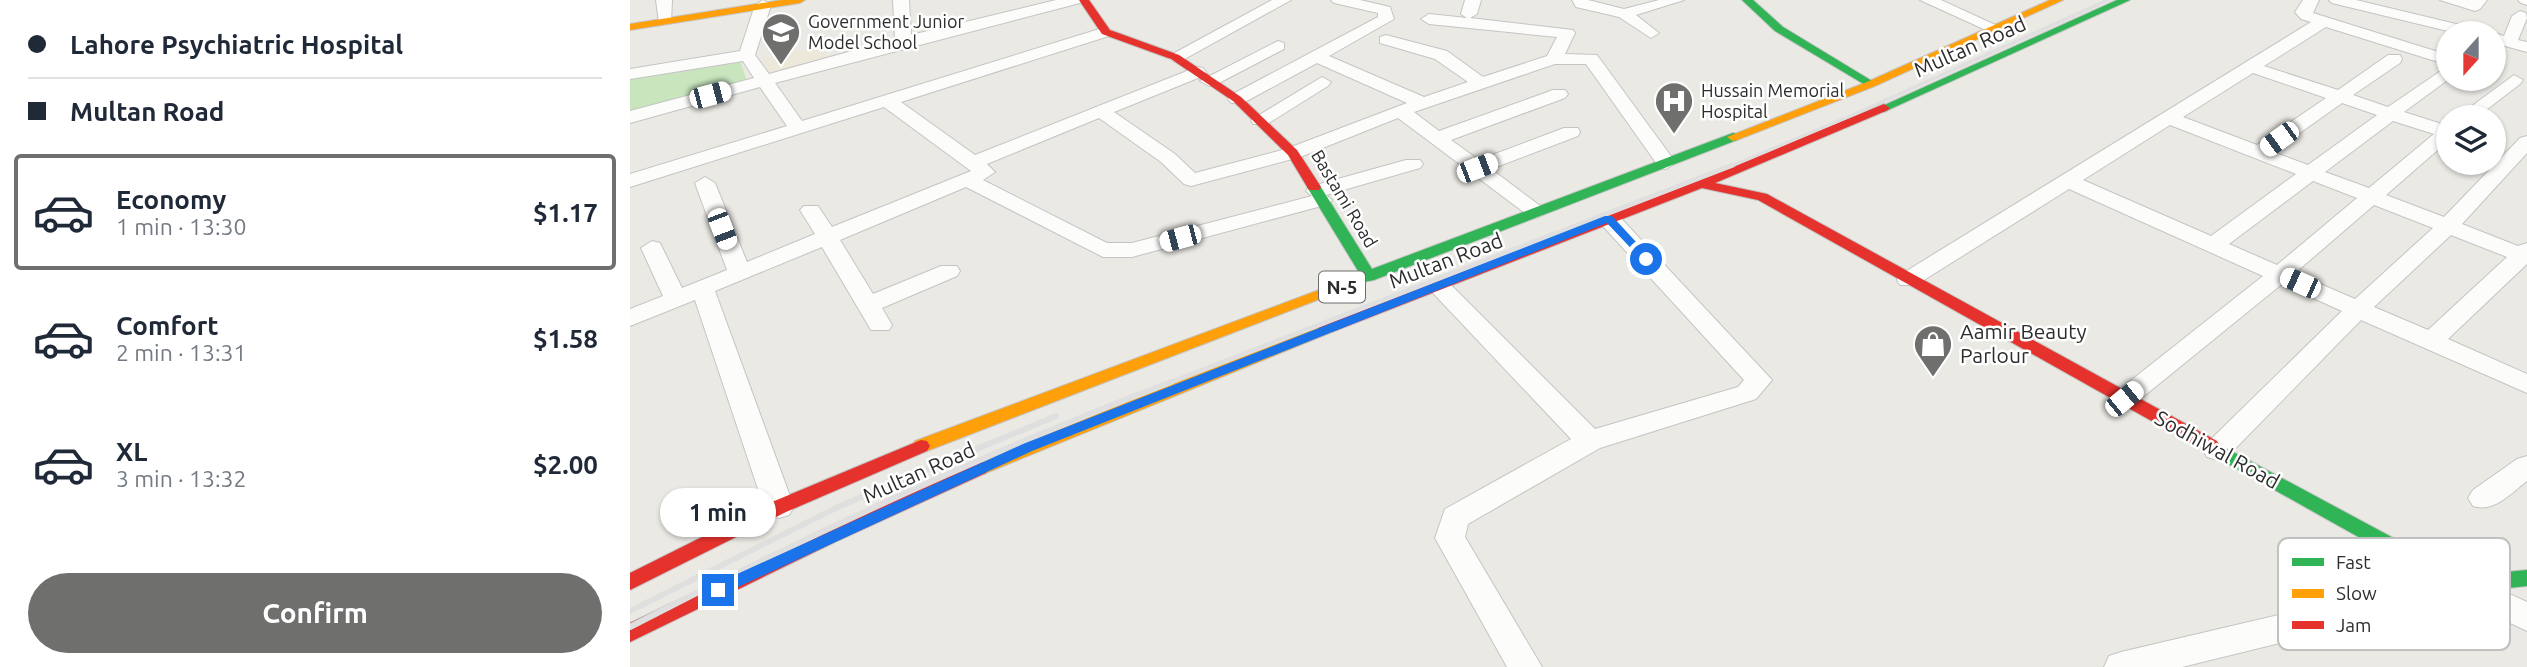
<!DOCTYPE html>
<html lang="en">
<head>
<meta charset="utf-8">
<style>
  :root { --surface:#fff; --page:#f6f6f7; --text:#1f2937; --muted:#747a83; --line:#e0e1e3; --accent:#6f6f6d }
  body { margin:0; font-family:Ubuntu,sans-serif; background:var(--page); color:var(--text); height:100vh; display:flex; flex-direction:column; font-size:26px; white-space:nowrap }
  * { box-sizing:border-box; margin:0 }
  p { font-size:23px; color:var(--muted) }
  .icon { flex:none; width:38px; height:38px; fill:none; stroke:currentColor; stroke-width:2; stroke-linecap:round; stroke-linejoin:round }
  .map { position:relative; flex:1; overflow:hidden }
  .side { display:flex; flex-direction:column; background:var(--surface); width:630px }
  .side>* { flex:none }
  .guide { display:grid; align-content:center; height:154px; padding:0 28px; background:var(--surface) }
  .needle { width:46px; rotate:201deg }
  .controls { position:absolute; left:1806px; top:21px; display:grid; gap:14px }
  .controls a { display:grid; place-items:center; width:70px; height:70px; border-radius:50%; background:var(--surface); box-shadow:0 2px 5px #0004; font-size:35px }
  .end { position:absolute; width:32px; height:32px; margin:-16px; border:9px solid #1a73e8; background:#fff; box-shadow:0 0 0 4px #fff }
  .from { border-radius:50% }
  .bubble { position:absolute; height:49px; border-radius:24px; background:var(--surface); box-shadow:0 2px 5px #0004; font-size:23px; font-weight:600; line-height:49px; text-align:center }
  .car { position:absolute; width:21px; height:42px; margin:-21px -10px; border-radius:9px; box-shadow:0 0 5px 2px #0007; background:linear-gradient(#fff 24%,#345 0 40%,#fff 0 76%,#345 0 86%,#fff 0) }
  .guide b { display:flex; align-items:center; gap:24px; height:66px; font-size:26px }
  .guide b+b { border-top:2px solid var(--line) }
  .guide i { width:18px; height:18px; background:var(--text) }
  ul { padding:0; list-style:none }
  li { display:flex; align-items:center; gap:21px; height:116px; margin:0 14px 10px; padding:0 14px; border:4px solid transparent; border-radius:7px }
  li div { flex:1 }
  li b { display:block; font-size:26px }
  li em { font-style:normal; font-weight:600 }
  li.selected { border-color:var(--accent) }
  li>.icon { width:63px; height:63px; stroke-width:1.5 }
  .button { display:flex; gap:14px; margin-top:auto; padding:14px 28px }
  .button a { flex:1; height:80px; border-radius:42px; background:var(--accent); color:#fff; font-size:28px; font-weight:600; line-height:80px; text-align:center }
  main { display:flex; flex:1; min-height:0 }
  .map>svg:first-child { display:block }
</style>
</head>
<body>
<main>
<section class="side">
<div class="guide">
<b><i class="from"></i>Lahore Psychiatric Hospital</b>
<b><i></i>Multan Road</b>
</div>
<ul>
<li class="selected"><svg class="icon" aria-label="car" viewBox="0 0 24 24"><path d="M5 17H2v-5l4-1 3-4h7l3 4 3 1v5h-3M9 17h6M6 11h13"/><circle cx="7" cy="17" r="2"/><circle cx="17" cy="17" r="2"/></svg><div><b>Economy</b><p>1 min · 13:30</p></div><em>$1.17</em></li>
<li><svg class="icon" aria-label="car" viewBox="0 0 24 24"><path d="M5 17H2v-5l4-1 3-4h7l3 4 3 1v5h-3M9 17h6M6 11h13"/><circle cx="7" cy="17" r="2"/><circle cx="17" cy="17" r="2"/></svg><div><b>Comfort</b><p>2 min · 13:31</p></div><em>$1.58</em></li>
<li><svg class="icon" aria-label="car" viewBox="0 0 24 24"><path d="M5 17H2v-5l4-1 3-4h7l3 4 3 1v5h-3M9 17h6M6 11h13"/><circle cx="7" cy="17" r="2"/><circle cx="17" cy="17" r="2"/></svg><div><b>XL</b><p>3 min · 13:32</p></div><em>$2.00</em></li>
</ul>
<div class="button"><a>Confirm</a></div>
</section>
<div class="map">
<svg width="1897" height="667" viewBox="0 0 1897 667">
  <rect width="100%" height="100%" fill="#eae9e4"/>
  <!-- education -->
  <path fill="#ece9da" d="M192,47L198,57L140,73L131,59Z"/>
  <!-- green -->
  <path fill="#c8e5be" d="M110,60L117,81L0,113V79Z"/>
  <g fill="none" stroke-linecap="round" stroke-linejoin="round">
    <!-- street casing -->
    <g stroke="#c4c4c4" stroke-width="2">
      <path id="street" d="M26,0H42L41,23H29Z
        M133,0L141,5L125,55L139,74L265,39L263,0H279L281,35L426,0H453L450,3L145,83L172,121L476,27L484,32L482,35L271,102L345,155L567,67L573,68L576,72L573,76L484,112L545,154L565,173L656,149L777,103L687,63L613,103H601L598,99L601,95L748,17V13L704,3L701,0H730L760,7L764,19L699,56L794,97L838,82L805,59L750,43V37L756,35L817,51L853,77L917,56L927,37L799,24L791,19L799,14L837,18L831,14L835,0H851L847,14L840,18L943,30L945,33L935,54L967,55L1046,163L1036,169L1029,167L956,64H925L784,112L809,131L923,90H935L938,94L935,98L821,140L849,160L934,128H948L950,132L948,136L861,169L913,208L917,212L906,218L899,216L768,118L670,157L561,186L554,184L531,162L469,118L357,164L365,172L353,180L477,243H502L682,196L676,191L679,187L776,160H790L793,164L790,168L696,195L702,200L699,204L502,257H473L336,187L210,240L243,294L311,266H327L330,271L327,276L252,308L262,325L259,330H241L192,247L85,291L164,507L159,515L149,518L139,515L134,507L65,300L0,326V309L33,296L11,248L22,241L30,243L52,288L97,270L65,183L75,177L85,183L117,262L185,234L170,210L174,206H188L202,227L341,171L254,107L0,187V174L157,126L130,87L0,123V111L124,78L113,61L0,79V69L110,51L125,5Z
        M642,0H661L551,61L545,62L537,57Z
        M942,0H958L994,9L1029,0H1054L1006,15L1029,33L1021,38L989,17L946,7Z
        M1290,0H1311L1372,28L1370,31H1358Z
        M1673,0H1689L1683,13L1818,55V65L1696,27L1634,66L1708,90L1758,55H1770L1772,59L1770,63L1723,95L1758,107L1818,66L1819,79L1774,112L1818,126V141L1756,195L1814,217L1890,138L1897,136V153L1832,224L1888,246L1897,243V264L1818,339L1897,374V393L1731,320L1597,457L1587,460L1577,457L1573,450L1577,443L1712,311L1652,284L1503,405L1494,408L1485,405L1481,399L1485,393L1633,276L1439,189L1286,285H1270L1267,280L1270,275L1681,22L1671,19L1665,12ZM1623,73L1696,98L1627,145L1553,117ZM1712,103L1747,115L1678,165L1643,152ZM1763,121L1804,134L1739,188L1695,172ZM1540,125L1666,174L1581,236L1453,180ZM1683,181L1727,198L1647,265L1599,244ZM1744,205L1803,228L1725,299L1665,273ZM1821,235L1877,257L1798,330L1744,307Z
        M1699,0H1726L1851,30L1853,33H1826L1702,3Z
        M1810,0H1857L1850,9L1845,11Z
        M1888,0H1897V5L1891,3Z
        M1890,11L1896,13L1897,18L1888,40L1897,42V52L1864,43V33L1874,36L1882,16Z
        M648,41L654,43V49L585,85L579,86L570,81Z
        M1884,75L1893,80L1890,84L1847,117H1827Z
        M692,77L701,82L698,86L637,124H623L621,120Z
        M979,213L987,214L1142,380L1126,399L970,448L838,524L835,537L912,667H877L805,538L815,509L941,439L802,292L798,287L802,282H818L965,429L1108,387L1114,380L971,224L968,219L971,214Z
        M1897,456V481C1881,493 1864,513 1843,506L1838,498L1843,490L1887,459Z
        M1832,572L1897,602V631L1830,599L1552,667H1474L1479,656L1491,652Z"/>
    </g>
    <!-- fast casing -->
    <g stroke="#c4c4c4" stroke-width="2">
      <path id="fast" d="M1112,0H1123L1153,27L1247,84L1237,86L1145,31Z
        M1487,0H1500L1258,110L1254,112L1248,108Z
        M1103,133L1107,134V140L744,280L729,283L722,279L730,274L677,187L679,184H689L742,269Z
        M1581,440L1834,576L1897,570V586L1832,593L1825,591L1575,451L1572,446L1575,441Z"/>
    </g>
    <!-- slow casing -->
    <g stroke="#c4c4c4" stroke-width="2">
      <path id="slow" d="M152,0H175L170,3L0,30V24Z
        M1420,0H1433L1245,86L1107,140L1103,141L1097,137L1237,82Z
        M729,275L736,279L734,282L297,451H285L282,446L285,441Z
        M696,323L702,324L704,328L702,332L356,473L350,475L344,473L341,468L344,463Z"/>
    </g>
    <!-- jam casing -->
    <g stroke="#c4c4c4" stroke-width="2">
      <path id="jam" d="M449,0H459L480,30L549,55L611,97L667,150L691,187L689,190H679L658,155L603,101L541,59L472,34Z
        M1254,104L1260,108L1258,110L1085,183L1137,194L1587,441L1590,446L1587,451H1575L1128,200L1072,188L702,332H690L688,328L690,324L1083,174Z
        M291,440L297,441L300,446L297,451L156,512L0,590V573L142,502Z
        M350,461L356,463L359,468L356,473L205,542L0,642V623L191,532Z"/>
    </g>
    <!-- street -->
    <use href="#street" fill="#fcfcfb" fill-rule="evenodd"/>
    <!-- fast -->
    <use href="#fast" fill="#30b455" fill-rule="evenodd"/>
    <!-- slow -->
    <use href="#slow" fill="#ff9f0a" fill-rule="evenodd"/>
    <!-- jam -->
    <use href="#jam" fill="#e5322d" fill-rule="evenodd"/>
    <!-- rail-far2 -->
    <path stroke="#dfdfe0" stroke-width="3.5" d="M1099,167L1225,114L1478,0"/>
    <!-- rail-far1 -->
    <path stroke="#dfdfe0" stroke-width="5" d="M536,384L1103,165"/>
    <!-- rail -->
    <path stroke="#dfdfe0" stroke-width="6" d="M0,611L210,506L426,416
      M0,627C176,536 355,453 541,382"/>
  </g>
  <!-- route -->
  <path fill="#1a73e8" d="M975,216H982L1020,257V261H1013L977,223L402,451L93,594H83L80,590L83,585L393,444Z"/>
  <!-- icons -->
  <defs>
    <g id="school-pin" transform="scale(2.0125)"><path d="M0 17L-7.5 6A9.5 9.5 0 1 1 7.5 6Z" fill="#6f6f6d" stroke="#fff"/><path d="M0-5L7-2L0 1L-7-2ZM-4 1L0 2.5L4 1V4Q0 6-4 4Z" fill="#fff"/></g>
    <g id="hospital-pin" transform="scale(2.0125)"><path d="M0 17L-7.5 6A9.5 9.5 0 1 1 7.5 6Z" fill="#6f6f6d" stroke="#fff"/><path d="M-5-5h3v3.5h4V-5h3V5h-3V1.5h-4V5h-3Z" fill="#fff"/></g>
    <g id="shop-pin" transform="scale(2.0125)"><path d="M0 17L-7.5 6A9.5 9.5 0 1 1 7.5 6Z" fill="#6f6f6d" stroke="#fff"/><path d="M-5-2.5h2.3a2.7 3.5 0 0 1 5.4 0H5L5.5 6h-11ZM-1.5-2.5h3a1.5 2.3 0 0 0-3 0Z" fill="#fff"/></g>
  </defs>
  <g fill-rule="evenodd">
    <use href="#school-pin" x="151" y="32"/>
    <use href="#hospital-pin" x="1044" y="101"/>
    <use href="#shop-pin" x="1303" y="344"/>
  </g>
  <g text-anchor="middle" stroke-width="5" stroke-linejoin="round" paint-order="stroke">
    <!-- far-poi labels -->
    <g font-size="18" fill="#2d2d2d" stroke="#fff" text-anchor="start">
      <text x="178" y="28">Government Junior<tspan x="178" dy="21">Model School</tspan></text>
      <text x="1071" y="97">Hussain Memorial<tspan x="1071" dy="21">Hospital</tspan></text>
    </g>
    <!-- far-street labels -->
    <g font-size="18" fill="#2d2d2d" stroke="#fff">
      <text transform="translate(714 199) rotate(59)" y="6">Bastami Road</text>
    </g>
    <!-- shield labels -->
    <rect fill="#fff" stroke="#6c6c6c" stroke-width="2" x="689" y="271.5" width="46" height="31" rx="5"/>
    <g font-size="19" font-weight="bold" fill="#2d2d2d">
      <text x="712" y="294">N-5</text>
    </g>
    <!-- street labels -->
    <g font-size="21" fill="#2d2d2d" stroke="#fff">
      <text transform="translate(1340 47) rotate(-24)" y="7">Multan Road</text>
      <text transform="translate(816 261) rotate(-21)" y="7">Multan Road</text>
      <text transform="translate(1587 450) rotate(29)" y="7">Sodhiwal Road</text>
      <text transform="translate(289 473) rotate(-24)" y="7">Multan Road</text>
    </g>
    <!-- poi labels -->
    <g font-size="21" fill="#2d2d2d" stroke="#fff" text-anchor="start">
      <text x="1330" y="339">Aamir Beauty<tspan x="1330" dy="24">Parlour</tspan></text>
    </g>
  </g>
  <!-- legend -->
  <rect x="1648" y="538" width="232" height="112" rx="10" fill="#fff" stroke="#c0c0c0" stroke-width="2"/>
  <rect x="1662" y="558" width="32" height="8" fill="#30b455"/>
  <rect x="1662" y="589" width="32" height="9" fill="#ff9f0a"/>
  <rect x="1662" y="621" width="32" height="8" fill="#e5322d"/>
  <g font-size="19" fill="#2d2d2d">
    <text x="1706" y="569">Fast</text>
    <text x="1706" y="600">Slow</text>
    <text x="1706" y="632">Jam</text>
  </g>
</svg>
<div class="controls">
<a><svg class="needle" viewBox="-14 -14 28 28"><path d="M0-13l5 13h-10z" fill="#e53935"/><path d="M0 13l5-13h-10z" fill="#747a83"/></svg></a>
<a><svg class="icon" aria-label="layers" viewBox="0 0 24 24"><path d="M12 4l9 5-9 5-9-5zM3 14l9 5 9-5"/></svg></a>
</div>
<i class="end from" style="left:1016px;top:259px"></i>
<i class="end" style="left:88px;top:590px"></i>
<div class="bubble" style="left:30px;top:488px;width:116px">1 min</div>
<i class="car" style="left:80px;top:95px;rotate:75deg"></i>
<i class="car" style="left:1649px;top:139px;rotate:234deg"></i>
<i class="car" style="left:847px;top:168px;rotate:69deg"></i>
<i class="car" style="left:92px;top:229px;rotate:159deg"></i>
<i class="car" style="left:550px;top:238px;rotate:255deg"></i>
<i class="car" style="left:1670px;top:283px;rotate:294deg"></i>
<i class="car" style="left:1494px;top:399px;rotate:51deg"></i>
</div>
</main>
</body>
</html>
